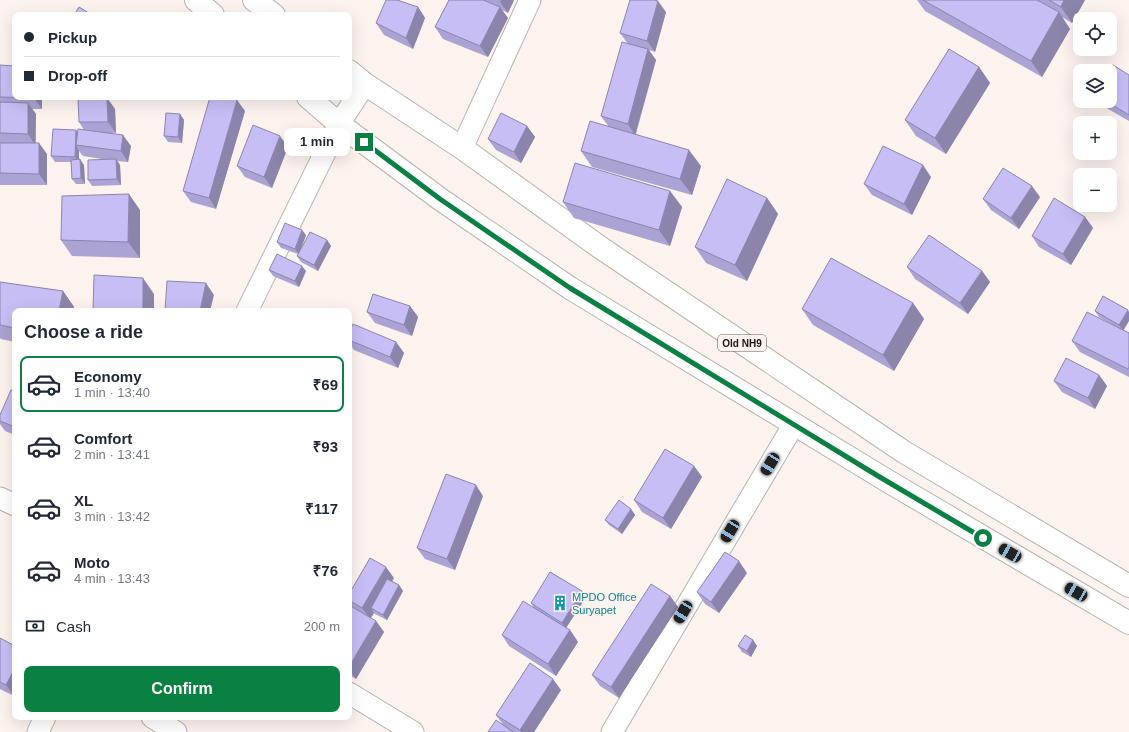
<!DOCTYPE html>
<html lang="en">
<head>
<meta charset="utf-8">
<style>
  :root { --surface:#fff; --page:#f2f2f3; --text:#1f2937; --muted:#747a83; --line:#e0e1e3; --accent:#0b8043 }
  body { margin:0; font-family:Helvetica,sans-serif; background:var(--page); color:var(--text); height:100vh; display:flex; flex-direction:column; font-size:15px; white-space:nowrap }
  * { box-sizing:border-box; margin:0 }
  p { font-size:13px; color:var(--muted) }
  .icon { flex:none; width:22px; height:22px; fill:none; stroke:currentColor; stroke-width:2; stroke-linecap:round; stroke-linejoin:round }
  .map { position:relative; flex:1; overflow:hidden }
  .sheet { position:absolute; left:12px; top:308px; width:340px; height:412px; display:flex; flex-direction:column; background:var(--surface); border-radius:8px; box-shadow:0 4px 16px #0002 }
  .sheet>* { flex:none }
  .top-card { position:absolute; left:12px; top:12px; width:340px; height:88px; border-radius:8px; box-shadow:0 4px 16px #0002; display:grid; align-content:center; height:88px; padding:0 12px; background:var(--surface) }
  .fabs { position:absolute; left:1073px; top:12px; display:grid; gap:8px }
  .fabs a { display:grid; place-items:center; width:44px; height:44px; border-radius:8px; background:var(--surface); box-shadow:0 4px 16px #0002; font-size:20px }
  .end { position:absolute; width:18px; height:18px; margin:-9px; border:5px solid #0b8043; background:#fff; box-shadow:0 0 0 2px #fff }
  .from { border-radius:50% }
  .bubble { position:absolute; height:28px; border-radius:8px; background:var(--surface); box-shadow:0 4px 16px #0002; font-size:13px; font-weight:600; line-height:28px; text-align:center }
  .car { position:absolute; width:12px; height:24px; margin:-12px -6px; border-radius:5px; box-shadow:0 0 3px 1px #0007; background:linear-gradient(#222 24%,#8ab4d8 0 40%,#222 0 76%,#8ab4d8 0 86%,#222 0) }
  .top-card b { display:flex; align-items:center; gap:14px; height:38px; font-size:15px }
  .top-card b+b { border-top:1px solid var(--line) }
  .top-card i { width:10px; height:10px; background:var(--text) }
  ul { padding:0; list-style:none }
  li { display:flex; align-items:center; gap:12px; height:56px; margin:0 8px 6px; padding:0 4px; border:2px solid transparent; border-radius:8px }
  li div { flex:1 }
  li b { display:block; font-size:15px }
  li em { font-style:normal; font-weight:600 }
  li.selected { border-color:var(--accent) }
  li>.icon { width:36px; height:36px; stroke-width:1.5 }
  h2 { padding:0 12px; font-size:18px; line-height:48px }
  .pay { display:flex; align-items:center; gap:10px; height:44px; padding:0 12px; font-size:15px }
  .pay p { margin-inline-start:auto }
  .button { display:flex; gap:8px; margin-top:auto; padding:8px 12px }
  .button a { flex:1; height:46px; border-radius:8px; background:var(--accent); color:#fff; font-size:16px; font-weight:600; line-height:46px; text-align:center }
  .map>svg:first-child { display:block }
</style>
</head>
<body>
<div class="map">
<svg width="1129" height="732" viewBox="0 0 1129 732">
  <rect width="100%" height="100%" fill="#fcf2ee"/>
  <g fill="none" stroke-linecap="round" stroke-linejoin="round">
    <!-- street casing -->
    <g stroke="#bbb2ad" stroke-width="23">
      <path id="street" d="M462,148L530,0
        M247,311L339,124L365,84
        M0,498L15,505
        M349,693L413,732
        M152,717L176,732
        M38,732L45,717
        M612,732L794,424"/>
    </g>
    <!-- primary casing -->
    <g stroke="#bbb2ad" stroke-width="24">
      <path id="primary" d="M196,0L213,15
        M254,0L274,15
        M349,71L365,84L462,148L601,248L904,452L1129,586
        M308,97L339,124L440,199L570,288L891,483L1129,623"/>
    </g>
    <!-- street -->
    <use href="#street" stroke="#fff" stroke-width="21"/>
    <!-- primary -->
    <use href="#primary" stroke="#fff" stroke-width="22"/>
  </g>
  <!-- wall -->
  <path fill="#aaa3d3" d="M449,0H514L508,13L502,10L508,18L488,57L443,39L435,27Z
    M917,0H1085L1072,23L1062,17L1070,29L1042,77L925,11Z
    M418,7L425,18L413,49L384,35L376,23Z
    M666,12L655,52L649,50L656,60L636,134L701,166L692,195L592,167L581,151L609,127L601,116L628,44L620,33Z
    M0,65L15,97H42V109H32L36,114V143L47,154V185H0Z
    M979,67L990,83L946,154L916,136L905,120Z
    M1129,75V121L1103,106L1099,101H1110Z
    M107,98L115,109L116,133H105L131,146L128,162L117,161L120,165L121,185L92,186L88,180L108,160L83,156L79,151V159L84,165L85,184H76L72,179L71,162H55L51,156L77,132L84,130L79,122Z
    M245,111L216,209L191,202L183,191Z
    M180,114L184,120L182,143L168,142L164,136Z
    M527,126L535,137L521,163L496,150L488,139Z
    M288,147L272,188L245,177L237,166Z
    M931,177L912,215L872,195L864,184Z
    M670,191L682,207L670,246L574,218L563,202Z
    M1040,197L1019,229L991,210L983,199Z
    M767,198L778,214L747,281L706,263L695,247Z
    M140,210V258L72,256L61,240Z
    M1085,217L1093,228L1071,265L1039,247L1032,236Z
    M306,235L300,251L327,240L331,246L318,271L301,262L297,256L298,254L281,248L277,242Z
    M907,267L982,271L990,282L968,314L915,279Z
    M269,270L306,271L299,287L273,276Z
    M0,282L63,291L74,307L73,311H15V342L1,339L0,338Z
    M1103,296L1124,330L1129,333V377L1080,352L1072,341L1113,325L1099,317L1095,311Z
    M913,303L924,319L894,371L813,325L802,309Z
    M410,306L418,317L412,336L375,323L367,312Z
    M349,332L396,342L404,353L398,368L354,350L349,343Z
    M1099,375L1107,386L1095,409L1062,392L1054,381Z
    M15,391V435L5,431L0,424V415Z
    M694,466L702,477L671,529L642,512L634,500Z
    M483,496L455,570L425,559L417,548Z
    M631,509L635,515L622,534L609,525L605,520Z
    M747,573L719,613L705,604L697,592Z
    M394,578L392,581L399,585L403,591L387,620L375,614L374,613L371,618L376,621L384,632L356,679L349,675V605L352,607L349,602V594Z
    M670,596L678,607L619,698L600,686L592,675Z
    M586,597L566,628L570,630L578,642L556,676L509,646L502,635L534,608L531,603Z
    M0,638L15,646V695L14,696L0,689Z
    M753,640L757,646L751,657L742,652L738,646Z
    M561,690L534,732H488L504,726L496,715Z"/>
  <!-- shaded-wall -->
  <path fill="#8b85ac" d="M501,0H514L508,13L500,2Z
    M1064,0H1085L1072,23L1061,7Z
    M658,1L666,12L655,52L647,41Z
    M418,7L425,18L413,49L406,38Z
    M500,7L508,18L488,57L480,46Z
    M1059,12L1070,29L1042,77L1031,61Z
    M648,49L656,60L635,135L628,124Z
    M979,67L990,83L946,154L935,138Z
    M34,97H42V109L34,98Z
    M107,98L115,109L116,133L108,122Z
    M237,100L245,111L216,209L209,198Z
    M28,103L36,114L35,145L28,134Z
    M180,114L184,120L182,143L178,137Z
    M527,126L535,137L521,163L514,152Z
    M76,130L80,136L76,145L79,151V163L75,157Z
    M123,135L131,146L128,162L121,151Z
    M280,136L288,147L272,188L264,177Z
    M39,143L47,154V185L39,174Z
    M689,150L701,166L692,195L680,179Z
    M80,159L84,165L85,184L81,178Z
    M116,159L120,165L121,185L117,179Z
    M923,165L931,177L912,215L904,204Z
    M1032,186L1040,197L1019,229L1011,218Z
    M670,191L682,207L670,246L659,230Z
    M129,194L140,210V258L128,242Z
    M767,198L778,214L747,281L735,265Z
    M1085,217L1093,228L1071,265L1063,254Z
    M302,230L306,235L299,254L295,249Z
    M327,240L331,246L318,271L314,265Z
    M302,266L306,271L299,287L295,281Z
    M982,271L990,282L968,314L960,303Z
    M143,278L154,294V311H143Z
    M206,283L214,295L210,311H200Z
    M63,291L74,307L73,311H59Z
    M913,303L924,319L894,371L883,355Z
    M410,306L418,317L412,336L404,325Z
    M1128,310L1129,312V321L1123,331L1119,325Z
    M396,342L404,353L398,368L390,357Z
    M1099,375L1107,386L1095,409L1088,398Z
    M694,466L702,477L671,529L663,518Z
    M476,485L483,496L455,570L447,559Z
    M631,509L635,515L622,534L618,529Z
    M739,561L747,573L719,613L711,602Z
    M386,567L394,578L375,610L371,608L374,613L370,619L362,608Z
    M399,585L403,591L387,620L383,615Z
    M582,591L586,597L566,628L562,623Z
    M670,596L678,607L619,698L611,687Z
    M376,621L384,632L356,679L349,669V667Z
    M570,630L578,642L556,676L548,664Z
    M753,640L757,646L751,657L747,651Z
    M15,668V695L14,696L6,685Z
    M553,679L561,690L534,732H521L520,730Z"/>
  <!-- building -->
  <path fill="#c6bef5" stroke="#8b85ac" d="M386,0H397L418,7L406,38L376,23Z
    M449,0H483L500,7L480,46L435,27Z
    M630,0H654L658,1L647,41L620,33Z
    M923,0H1037L1059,12L1031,61Z
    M1049,0H1064L1061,7Z
    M79,7L92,15H74Z
    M622,42L648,49L628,124L601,116Z
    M949,49L979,67L935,138L905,120Z
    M0,65L15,66V97H34V98L0,97Z
    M1113,65L1129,75V115L1106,101H1110V71H1109Z
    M210,97H226L237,100L209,198L183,191Z
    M107,98L108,122H79L78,99Z
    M0,102L28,103V134L0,133Z
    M166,113L180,114L178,137L164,136Z
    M501,113L527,126L514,152L488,139Z
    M590,121L689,150L680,179L581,151Z
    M253,125L280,136L264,177L237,166Z
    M53,129L76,130L75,157L51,156Z
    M78,129L123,135L121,151L76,145Z
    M0,143H39V174L0,173Z
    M883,146L923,165L904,204L864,184Z
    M80,159L81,178L72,179L71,160Z
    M116,159L117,179L88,180V160Z
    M575,163L670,191L659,230L563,202Z
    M1003,168L1032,186L1011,218L983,199Z
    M727,179L767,198L735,265L695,247Z
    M129,194L128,242L61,240L62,196Z
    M1054,198L1085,217L1063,254L1032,236Z
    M285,223L302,230L295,249L277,242Z
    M310,232L327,240L314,265L297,256Z
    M929,235L982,271L960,303L907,267Z
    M277,254L302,266L295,281L269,270Z
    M831,258L913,303L883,355L802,309Z
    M94,275L143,278V311H93Z
    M167,281L206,283L200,311H165Z
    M0,282L63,291L59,311H15V328L0,325Z
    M373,294L410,306L404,325L367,312Z
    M1103,296L1128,310L1119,325L1095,311Z
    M1087,312L1129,333V367L1128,369L1072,341Z
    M353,324L396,342L390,357L349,340V332Z
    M1066,358L1099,375L1088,398L1054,381Z
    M11,390L15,391V427L0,421V415Z
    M665,449L694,466L663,518L634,500Z
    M446,474L476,485L447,559L417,548Z
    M619,500L631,509L618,529L605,520Z
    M725,552L739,561L711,602L697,592Z
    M370,558L386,567L362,608L349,600V594Z
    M550,572L582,591L562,623L531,603Z
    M387,579L399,585L383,615L371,608Z
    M651,584L670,596L611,687L592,675Z
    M523,601L570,630L548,664L502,635Z
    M349,605L376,621L349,667Z
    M745,635L753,640L747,651L738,646Z
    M0,638L15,646V668L6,685L0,682Z
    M530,663L553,679L520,730L496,715Z
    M496,720L513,732H488Z"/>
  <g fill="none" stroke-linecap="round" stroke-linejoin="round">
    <!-- route -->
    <path stroke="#0b8043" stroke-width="5" d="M364,142L440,199L570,288L878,476L983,538"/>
  </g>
  <!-- icons -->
  <defs>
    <g id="building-bare" transform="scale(1.2)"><path d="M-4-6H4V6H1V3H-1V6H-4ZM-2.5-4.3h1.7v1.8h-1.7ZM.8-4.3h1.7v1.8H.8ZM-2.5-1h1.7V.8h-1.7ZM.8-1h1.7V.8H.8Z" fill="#0f9aa8" stroke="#fcf2ee" stroke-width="2.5" paint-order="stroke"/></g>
  </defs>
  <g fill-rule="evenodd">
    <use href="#building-bare" x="560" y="603"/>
  </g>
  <g text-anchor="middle" stroke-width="3" stroke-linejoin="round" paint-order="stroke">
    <!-- shield labels -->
    <rect fill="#fcf2ee" stroke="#5e5956" stroke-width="1" x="718" y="335" width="48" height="16" rx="3"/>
    <g font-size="10" font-weight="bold" fill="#1a1715">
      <text x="742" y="347">Old NH9</text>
    </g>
    <!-- culture labels -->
    <g font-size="11" fill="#0d838f" stroke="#fcf2ee" text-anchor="start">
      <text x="572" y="601">MPDO Office<tspan x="572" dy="13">Suryapet</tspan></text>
    </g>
  </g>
</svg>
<div class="fabs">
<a><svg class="icon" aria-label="locate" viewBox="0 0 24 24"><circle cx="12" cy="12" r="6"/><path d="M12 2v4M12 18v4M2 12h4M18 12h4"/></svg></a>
<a><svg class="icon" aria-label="layers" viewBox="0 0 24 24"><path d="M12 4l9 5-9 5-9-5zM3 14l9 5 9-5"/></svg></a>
<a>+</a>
<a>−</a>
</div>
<i class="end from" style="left:983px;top:538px"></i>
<i class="end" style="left:364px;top:142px"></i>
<div class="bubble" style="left:284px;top:128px;width:66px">1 min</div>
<i class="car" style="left:770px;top:464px;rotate:211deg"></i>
<i class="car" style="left:730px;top:531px;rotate:211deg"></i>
<i class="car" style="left:1010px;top:553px;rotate:300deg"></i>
<i class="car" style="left:1076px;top:592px;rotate:300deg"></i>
<i class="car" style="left:683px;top:612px;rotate:211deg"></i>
<div class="top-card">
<b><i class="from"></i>Pickup</b>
<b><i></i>Drop-off</b>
</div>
<section class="sheet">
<h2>Choose a ride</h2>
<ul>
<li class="selected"><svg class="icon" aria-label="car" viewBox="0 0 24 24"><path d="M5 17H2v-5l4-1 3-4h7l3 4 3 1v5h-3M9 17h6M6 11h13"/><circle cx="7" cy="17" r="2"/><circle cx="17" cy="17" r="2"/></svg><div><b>Economy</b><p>1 min · 13:40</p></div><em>₹69</em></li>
<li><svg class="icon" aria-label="car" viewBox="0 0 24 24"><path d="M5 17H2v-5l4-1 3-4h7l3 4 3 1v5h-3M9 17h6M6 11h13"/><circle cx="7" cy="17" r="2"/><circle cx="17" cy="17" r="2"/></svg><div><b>Comfort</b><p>2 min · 13:41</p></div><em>₹93</em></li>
<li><svg class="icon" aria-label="car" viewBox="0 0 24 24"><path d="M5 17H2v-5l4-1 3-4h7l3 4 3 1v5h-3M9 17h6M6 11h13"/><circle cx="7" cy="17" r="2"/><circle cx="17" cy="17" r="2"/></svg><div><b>XL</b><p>3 min · 13:42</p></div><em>₹117</em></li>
<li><svg class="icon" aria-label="car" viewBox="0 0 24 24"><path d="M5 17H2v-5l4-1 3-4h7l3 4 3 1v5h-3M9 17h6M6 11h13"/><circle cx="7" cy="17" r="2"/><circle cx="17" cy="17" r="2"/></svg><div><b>Moto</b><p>4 min · 13:43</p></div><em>₹76</em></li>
</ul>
<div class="pay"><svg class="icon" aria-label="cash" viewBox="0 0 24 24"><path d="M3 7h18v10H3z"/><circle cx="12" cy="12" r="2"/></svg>Cash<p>200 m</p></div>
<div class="button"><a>Confirm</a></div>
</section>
</div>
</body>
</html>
